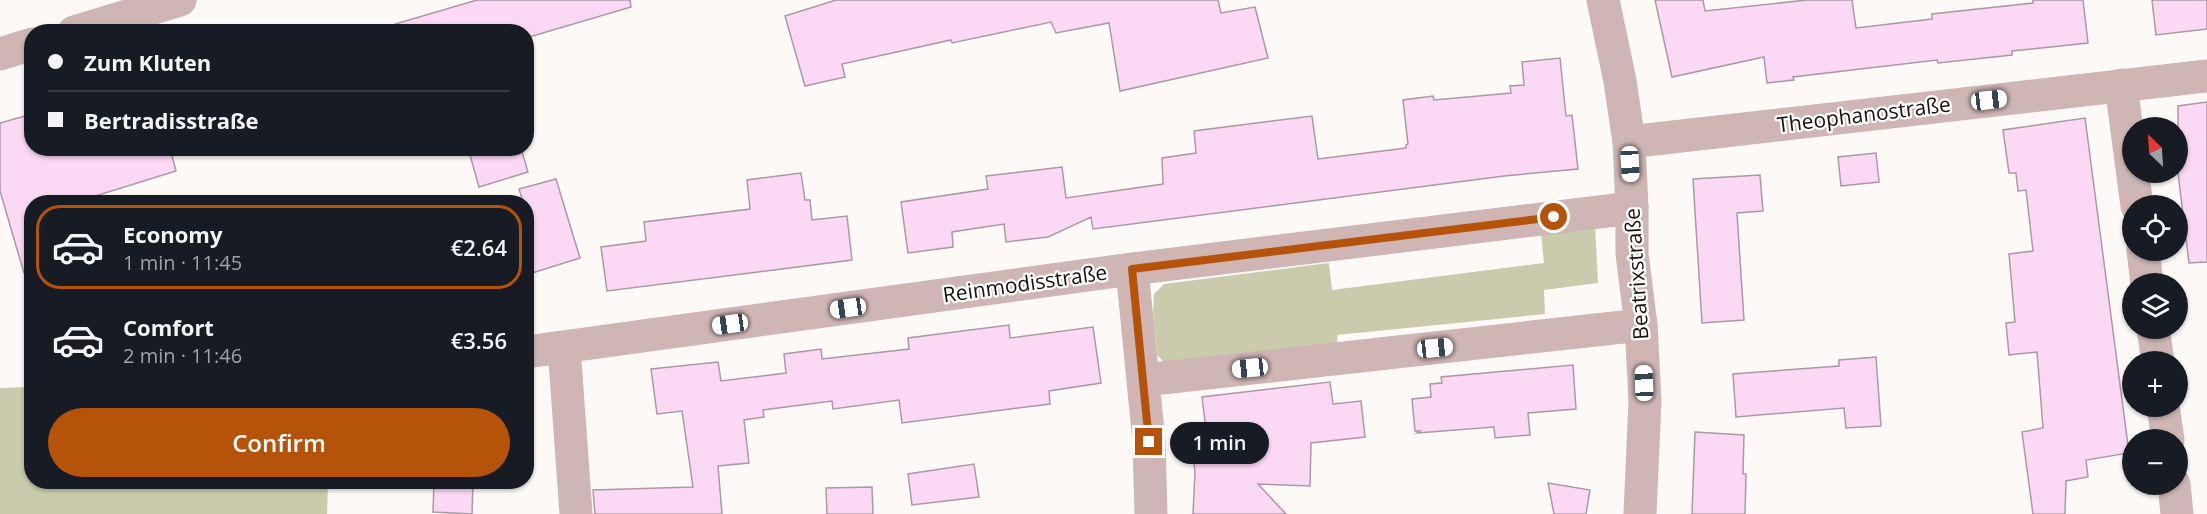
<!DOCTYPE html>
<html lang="en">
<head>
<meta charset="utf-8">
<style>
  :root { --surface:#171b24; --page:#242831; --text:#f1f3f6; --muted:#9ea1a6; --line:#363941; --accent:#b45309 }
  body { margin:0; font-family:"Open Sans",sans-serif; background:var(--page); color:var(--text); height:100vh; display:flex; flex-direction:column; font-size:22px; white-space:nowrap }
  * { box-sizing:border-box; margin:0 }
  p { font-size:20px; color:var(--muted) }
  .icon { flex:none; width:33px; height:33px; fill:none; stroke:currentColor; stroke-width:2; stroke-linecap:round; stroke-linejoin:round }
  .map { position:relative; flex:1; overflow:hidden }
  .side { position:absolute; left:24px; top:195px; width:510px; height:294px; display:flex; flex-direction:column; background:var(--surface); border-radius:24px; box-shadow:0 2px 4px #0004 }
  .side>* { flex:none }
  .top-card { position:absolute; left:24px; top:24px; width:510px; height:132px; border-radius:24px; box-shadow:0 2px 4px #0004; display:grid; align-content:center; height:132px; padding:0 24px; background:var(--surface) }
  .needle { width:39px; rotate:335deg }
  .controls { position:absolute; left:2122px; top:117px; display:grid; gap:12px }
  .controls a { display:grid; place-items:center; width:66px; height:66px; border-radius:50%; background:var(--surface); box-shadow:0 2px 4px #0004; font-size:30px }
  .end { position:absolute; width:27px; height:27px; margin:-14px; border:8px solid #b45309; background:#fff; box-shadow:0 0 0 3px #fff }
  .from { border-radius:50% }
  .bubble { position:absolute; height:42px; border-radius:21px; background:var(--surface); box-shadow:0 2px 4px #0004; font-size:20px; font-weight:600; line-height:42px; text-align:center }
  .car { position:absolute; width:18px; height:36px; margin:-18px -9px; border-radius:8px; box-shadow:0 0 4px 2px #0007; background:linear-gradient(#fff 24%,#345 0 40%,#fff 0 76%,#345 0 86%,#fff 0) }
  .top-card b { display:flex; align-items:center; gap:21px; height:57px; font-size:22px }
  .top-card b+b { border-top:2px solid var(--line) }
  .top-card i { width:15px; height:15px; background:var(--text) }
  ul { padding:10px 0 0; list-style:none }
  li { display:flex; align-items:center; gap:18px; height:84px; margin:0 12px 9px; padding:0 12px; border:3px solid transparent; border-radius:24px }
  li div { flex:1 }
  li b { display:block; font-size:22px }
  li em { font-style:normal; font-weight:600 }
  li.current { border-color:var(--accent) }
  li>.icon { width:54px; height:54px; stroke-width:1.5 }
  .primary-button { display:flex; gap:12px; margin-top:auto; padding:12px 24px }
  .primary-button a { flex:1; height:69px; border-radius:36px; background:var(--accent); color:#fff; font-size:24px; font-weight:600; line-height:69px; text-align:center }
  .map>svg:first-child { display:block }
</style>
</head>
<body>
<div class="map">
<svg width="2207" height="514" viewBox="0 0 2207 514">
  <rect width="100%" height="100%" fill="#fdf9f6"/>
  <!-- green -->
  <path fill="#c9cbac" d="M1595,225L1598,283L1544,290L1545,314L1337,335L1338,349L1165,363L1157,355L1153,313L1154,294L1164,284L1329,263L1332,290L1544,263L1541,233Z
    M31,387L32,482H328L327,514H0V388Z"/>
  <!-- building -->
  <path fill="#fbd8f3" stroke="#ac98a7" stroke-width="1.5" d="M477,0H630L631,7L526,38V32H396L395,24Z
    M836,0H1218L1221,13L1255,7L1268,58L1120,91L1109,23L1056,33L1051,22L952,43L951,40L842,64L845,77L805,86L785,16Z
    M1655,0H1703L1705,11L1807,0H1852L1856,28L1932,19V14L2033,3V0H2083L2088,43L2012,51V55L1938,63L1937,60L1793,77L1794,80L1767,83L1764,57L1672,77Z
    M2152,0H2207V29L2156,35Z
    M1560,58L1566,116L1572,115L1578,169L1504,176L1093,229L1091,217L1048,237L1006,242L1004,224L952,232L953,247L908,253L901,202L988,189L986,176L1062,167L1066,198L1163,184L1162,158L1196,153L1194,131L1312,116L1318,159L1406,148V145L1408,144L1403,100L1433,96L1434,100L1511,93L1510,86L1524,85L1522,62Z
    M2207,102V262L2189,263L2178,173V106Z
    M32,114V148H170L176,171L76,202H32V272L24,273L0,191V123Z
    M2085,118L2129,453L2086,460L2088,477L2066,481L2065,514H2033L2022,432L2043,428L2037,352L2009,355L2006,323L2015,322L2009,254L2033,251L2026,190L2018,191L2016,173H2009L2003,130Z
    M468,148H521L528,172L479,187Z
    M1876,153L1879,182L1841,186L1838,157Z
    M801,173L805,200H810L812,220L847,216L852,260L607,291L601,247L646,241L644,222L750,209L747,180Z
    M1760,175L1763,211L1737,213L1744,320L1702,323L1693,179Z
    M556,179L580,258L526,275V202H523L519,189Z
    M1009,325L1010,338L1093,327L1101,383L1049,391L1050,404L902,423L899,400L833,409L832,401L763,410L764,417L744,420L749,463L718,466L722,514H595L593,490L693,487L682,411L657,414L651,369L718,362L721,381L786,373L784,354L821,349L822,359L909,349L908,338Z
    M1876,357L1881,426L1846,428L1844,408L1736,417L1733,374L1839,366V360Z
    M1573,365L1576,409L1528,413L1530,435L1495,438L1494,427L1417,433L1420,431H1415L1412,399L1431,397L1430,384L1442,383L1441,377Z
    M1330,382L1333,404L1361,401L1365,437L1311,443L1310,486L1258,484L1286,514H1193L1195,472L1191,440L1207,438L1202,397Z
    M1695,432L1744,435L1743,474H1746L1745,514H1692Z
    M974,464L979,497L912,505L908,474Z
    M434,482H473L472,514L433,512Z
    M1548,483L1590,490L1586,514H1554Z
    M872,487L873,514H827L826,488Z"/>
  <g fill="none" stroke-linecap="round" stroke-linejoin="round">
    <!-- minor -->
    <path stroke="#cfb6b5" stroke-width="33" d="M2121,85L2137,206
      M1629,142L2207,76
      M2143,250L2147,284
      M1132,269L1149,442L1151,514
      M2153,328L2158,362
      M564,347L576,514
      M526,352L1132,269L1632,208
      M1144,380L1641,325
      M2163,406L2168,440
      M2174,484L2177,514"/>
    <!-- tertiary -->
    <path stroke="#cfb6b5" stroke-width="33" d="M1603,0L1620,81L1629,142L1632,208V254L1641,325L1645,400L1640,514
      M74,32L180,0
      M0,54L32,44"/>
  </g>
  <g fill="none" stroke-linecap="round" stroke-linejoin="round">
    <!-- route -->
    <path stroke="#b45309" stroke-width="8" d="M1149,442L1132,269L1554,217"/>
  </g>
  <g text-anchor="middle" stroke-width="4.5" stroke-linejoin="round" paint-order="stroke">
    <!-- street labels -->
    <g font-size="21" fill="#18110b" stroke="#fff">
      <text transform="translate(1864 115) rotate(-7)" y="7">Theophanostraße</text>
      <text transform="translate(1637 274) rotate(-94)" y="7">Beatrixstraße</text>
      <text transform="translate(1025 284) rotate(-8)" y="7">Reinmodisstraße</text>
    </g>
  </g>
</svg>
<div class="controls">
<a><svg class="needle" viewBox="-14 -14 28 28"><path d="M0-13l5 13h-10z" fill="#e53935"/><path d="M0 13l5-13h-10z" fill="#9ea1a6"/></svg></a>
<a><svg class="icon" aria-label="locate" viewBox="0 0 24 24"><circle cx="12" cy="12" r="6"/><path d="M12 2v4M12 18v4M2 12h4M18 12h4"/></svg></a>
<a><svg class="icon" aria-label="layers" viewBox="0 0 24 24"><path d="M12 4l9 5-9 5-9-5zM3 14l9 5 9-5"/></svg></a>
<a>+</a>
<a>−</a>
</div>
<i class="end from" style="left:1554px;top:217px"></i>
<i class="end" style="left:1149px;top:442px"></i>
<div class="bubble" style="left:1170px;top:422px;width:99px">1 min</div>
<i class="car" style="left:1989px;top:100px;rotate:83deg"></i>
<i class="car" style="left:1630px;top:164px;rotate:177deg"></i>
<i class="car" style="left:848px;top:308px;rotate:262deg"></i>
<i class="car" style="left:730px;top:324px;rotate:262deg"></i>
<i class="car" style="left:1435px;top:348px;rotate:84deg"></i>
<i class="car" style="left:1250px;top:368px;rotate:264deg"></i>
<i class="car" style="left:1644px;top:383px;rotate:358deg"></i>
<div class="top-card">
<b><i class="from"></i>Zum Kluten</b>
<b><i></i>Bertradisstraße</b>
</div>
<section class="side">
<ul>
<li class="current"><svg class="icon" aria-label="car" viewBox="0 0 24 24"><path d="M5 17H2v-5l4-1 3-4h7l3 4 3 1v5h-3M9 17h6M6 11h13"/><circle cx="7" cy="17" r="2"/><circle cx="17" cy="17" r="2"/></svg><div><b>Economy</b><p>1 min · 11:45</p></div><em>€2.64</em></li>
<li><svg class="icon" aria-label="car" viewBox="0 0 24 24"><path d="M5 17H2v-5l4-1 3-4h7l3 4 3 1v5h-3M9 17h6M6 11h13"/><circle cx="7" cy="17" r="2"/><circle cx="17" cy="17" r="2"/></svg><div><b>Comfort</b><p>2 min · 11:46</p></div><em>€3.56</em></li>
</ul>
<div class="primary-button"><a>Confirm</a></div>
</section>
</div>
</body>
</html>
